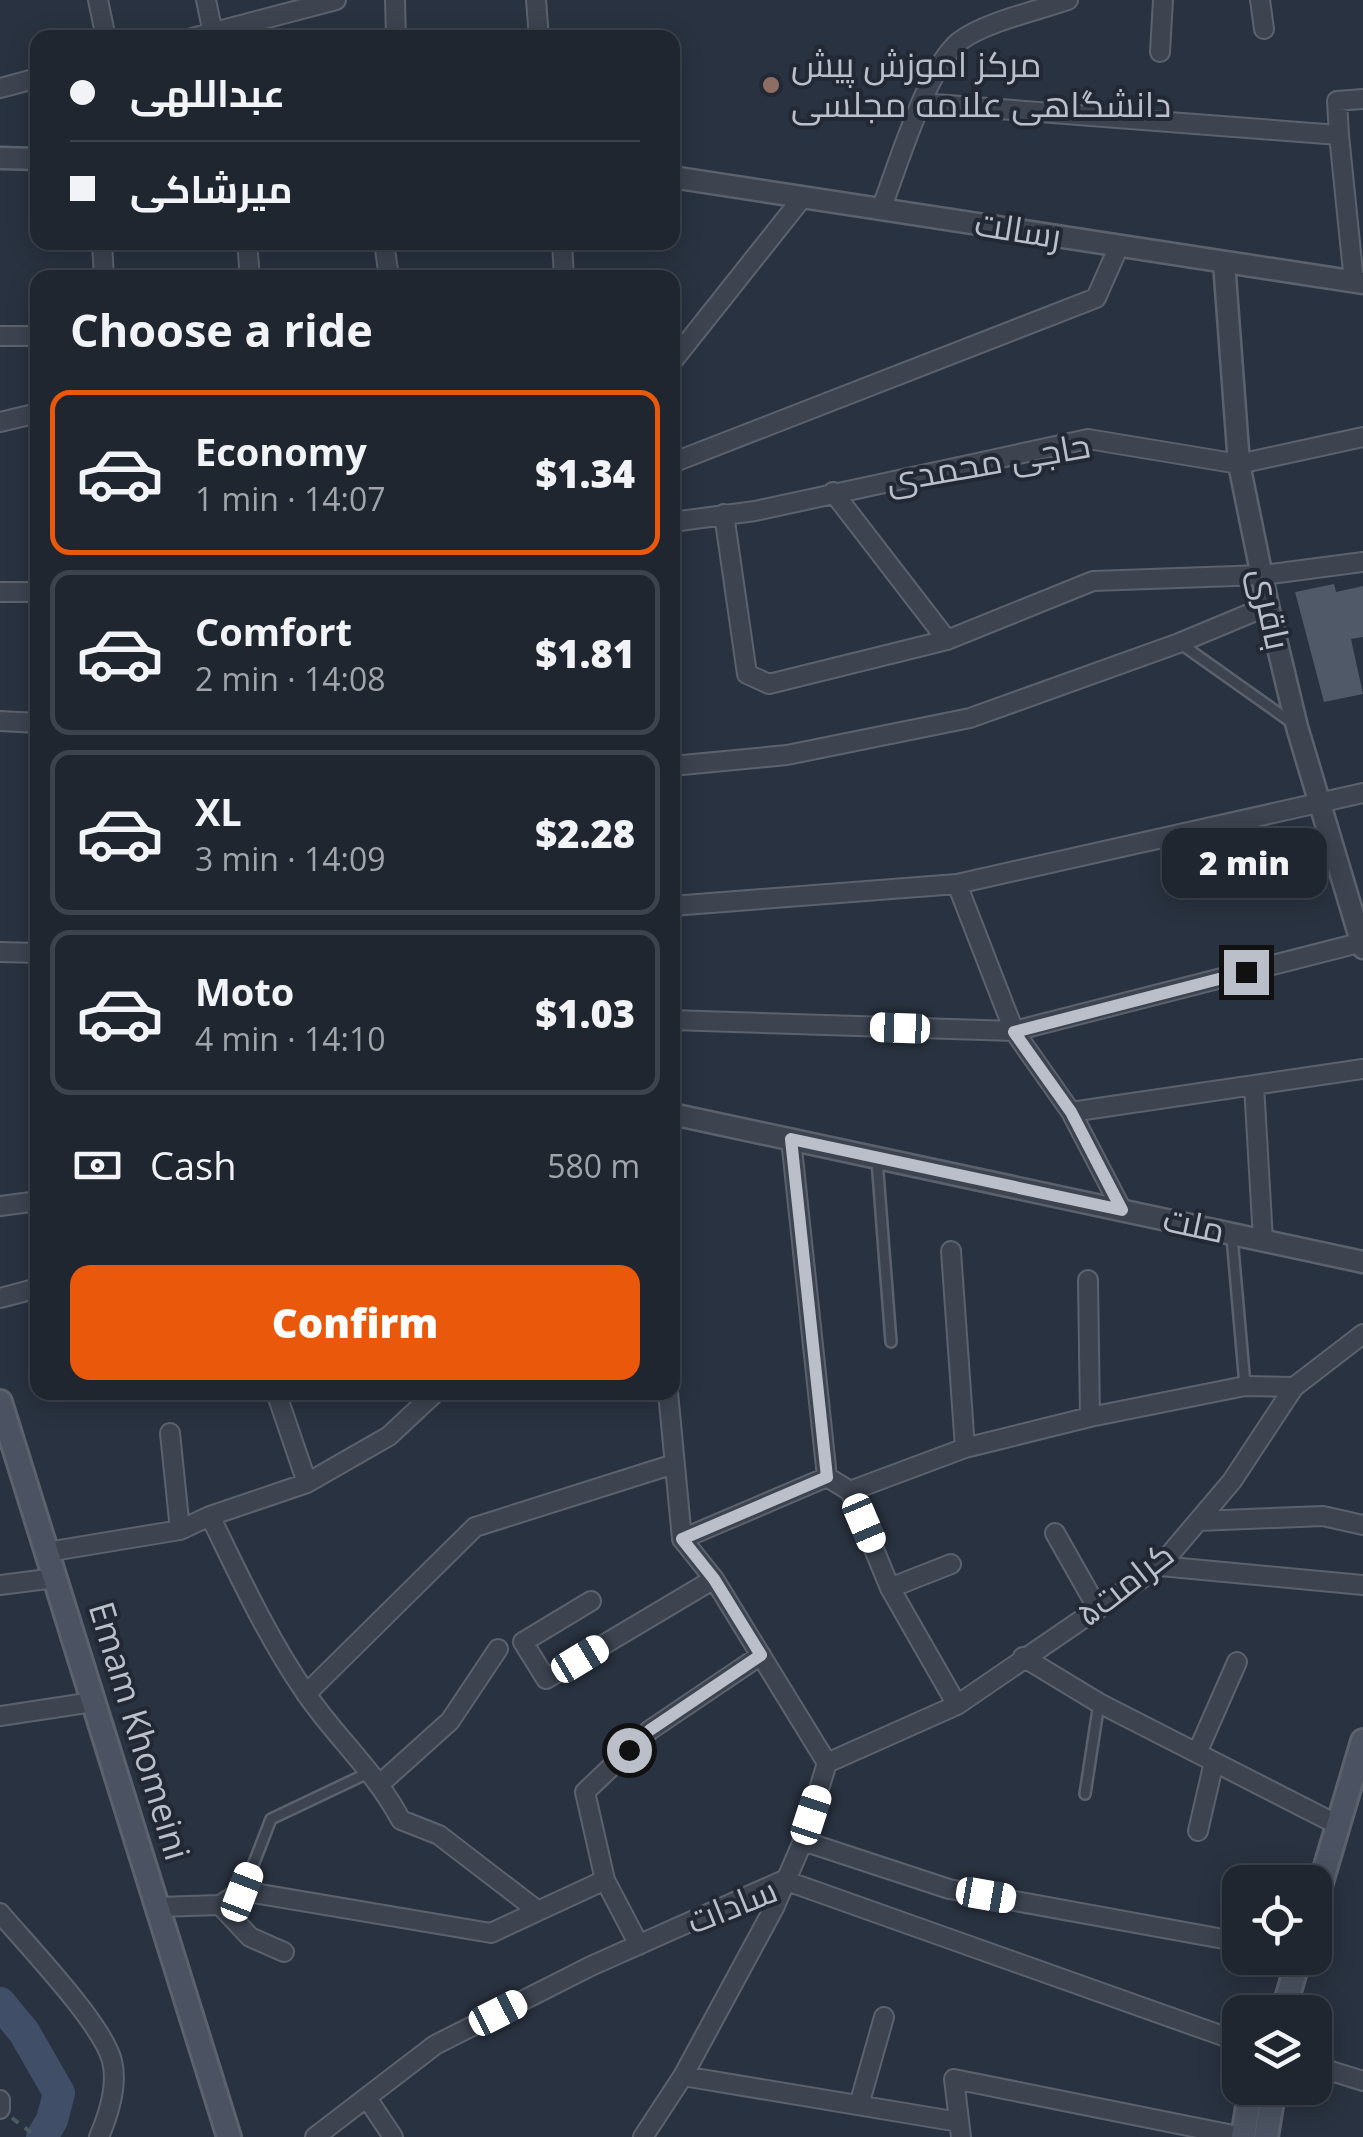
<!DOCTYPE html>
<html lang="en">
<head>
<meta charset="utf-8">
<style>
  :root { --surface:#1f2630; --page:#272e38; --text:#f1f3f6; --muted:#a1a5ab; --line:#3c434c; --accent:#ea580c }
  body { margin:0; font-family:"Open Sans",Cairo,sans-serif; background:var(--page); color:var(--text); height:100vh; display:flex; flex-direction:column; font-size:38px; white-space:nowrap }
  * { box-sizing:border-box; margin:0 }
  p { font-size:32px; color:var(--muted) }
  .icon { flex:none; width:55px; height:55px; fill:none; stroke:currentColor; stroke-width:2; stroke-linecap:round; stroke-linejoin:round }
  .map { position:relative; flex:1; overflow:hidden }
  .details { position:absolute; left:30px; top:270px; width:650px; height:1130px; display:flex; flex-direction:column; background:var(--surface); border-radius:20px; box-shadow:0 5px 25px #0003,0 0 0 2px var(--line) }
  .details>* { flex:none }
  .guide { position:absolute; left:30px; top:30px; width:650px; height:220px; border-radius:20px; box-shadow:0 5px 25px #0003,0 0 0 2px var(--line); display:grid; align-content:center; height:220px; padding:0 40px; background:var(--surface) }
  .controls { position:absolute; left:1222px; top:1865px; display:grid; gap:20px }
  .controls a { display:grid; place-items:center; width:110px; height:110px; border-radius:20px; background:var(--surface); box-shadow:0 5px 25px #0003,0 0 0 2px var(--line); font-size:50px }
  .end { position:absolute; width:45px; height:45px; margin:-22px; border:12px solid #babfca; background:#111; box-shadow:0 0 0 5px #111 }
  .from { border-radius:50% }
  .bubble { position:absolute; height:70px; border-radius:20px; background:var(--surface); box-shadow:0 5px 25px #0003,0 0 0 2px var(--line); font-size:32px; font-weight:800; line-height:70px; text-align:center }
  .car { position:absolute; width:30px; height:60px; margin:-30px -15px; border-radius:12px; box-shadow:0 0 8px 2px #0007; background:linear-gradient(#fff 24%,#345 0 40%,#fff 0 76%,#345 0 86%,#fff 0) }
  .guide b { display:flex; align-items:center; gap:35px; height:95px; font-size:38px }
  .guide b+b { border-top:2px solid var(--line) }
  .guide i { width:25px; height:25px; background:var(--text) }
  ul { padding:0; list-style:none }
  li { display:flex; align-items:center; gap:30px; height:165px; margin:0 20px 15px; padding:0 20px; border:5px solid var(--line); border-radius:20px }
  li div { flex:1 }
  li b { display:block; font-size:38px }
  li em { font-style:normal; font-weight:800 }
  li.active { border-color:var(--accent) }
  li>.icon { width:90px; height:90px; stroke-width:1.5 }
  h2 { padding:0 40px; font-size:45px; line-height:120px }
  .pay { display:flex; align-items:center; gap:25px; height:110px; padding:0 40px; font-size:38px }
  .pay p { margin-inline-start:auto }
  .primary-button { display:flex; gap:20px; margin-top:auto; padding:20px 40px }
  .primary-button a { flex:1; height:115px; border-radius:20px; background:var(--accent); color:#fff; font-size:40px; font-weight:800; line-height:115px; text-align:center }
  .map>svg:first-child { display:block }
</style>
</head>
<body>
<div class="map">
<svg width="1363" height="2137" viewBox="0 0 1363 2137">
  <rect width="100%" height="100%" fill="#293240"/>
  <g fill="none" stroke-linecap="round" stroke-linejoin="round">
    <!-- river -->
    <path stroke="#414e67" stroke-width="32" d="M0,2003L24,2032L59,2093L52,2120L42,2137"/>
  </g>
  <!-- building -->
  <path fill="#505968" d="M1334,584L1336,592L1363,586V637L1351,639L1363,694L1324,702L1295,592Z"/>
  <g fill="none" stroke-linecap="round" stroke-linejoin="round">
    <!-- service casing -->
    <g stroke="#5b626d" stroke-width="14">
      <path id="service" d="M1181,644L1291,722
        M877,1160L891,1342
        M1232,1237L1245,1385
        M1085,1794L1099,1703
        M243,1891L271,1819L368,1773"/>
    </g>
    <!-- minor casing -->
    <g stroke="#5b626d" stroke-width="22">
      <path id="minor" d="M98,0L106,38
        M206,0L214,38
        M395,0L396,38
        M536,0L539,38
        M1260,0L1264,29
        M192,38L336,0
        M1160,52L1163,0
        M0,88L38,78
        M922,103L1339,135L1354,282
        M1339,135L1337,101L1363,99
        M881,209C897,169 927,66 960,41C985,22 1037,11 1068,0
        M102,242L104,278
        M247,242L250,278
        M384,242L389,278
        M562,242L564,278
        M0,336H38
        M672,362L803,197
        M0,422L38,413
        M672,463L1096,298L1119,246
        M833,492L947,640
        M724,514L747,674L769,684L947,640L1093,581L1263,575L1363,562
        M672,522L755,511L1088,439L1239,464L1363,437
        M0,592H38
        M0,721L38,723
        M672,766L787,755L970,718L1179,643L1268,606
        M957,884L1014,1031L1071,1112L1122,1210
        M672,906L957,884L1363,793
        M0,952L38,953
        M672,1020L1014,1031L1363,942
        M1254,1085L1263,1240
        M1071,1112L1363,1069
        M791,1139L827,1477
        M0,1206L38,1201
        M951,1251L965,1448
        M1088,1280L1090,1417
        M0,1298L38,1288
        M276,1392L307,1483
        M668,1392L682,1539
        M170,1433L180,1530
        M850,1491L890,1588L957,1705
        M210,1516C239,1575 267,1637 305,1692C336,1738 373,1768 401,1820L439,1835L538,1911L605,1880
        M1198,1521L1323,1516L1363,1525
        M1055,1533L1098,1609
        M682,1539L827,1477L850,1491L965,1448L1090,1417L1245,1386L1294,1387
        M47,1552L180,1530L210,1516L307,1483L389,1436L436,1392
        M1160,1566L1363,1585
        M0,1585L55,1578
        M890,1588L951,1564
        M591,1601L523,1642L546,1679L714,1579
        M1023,1657L1099,1703L1338,1825
        M306,1694L475,1527L674,1464
        M0,1716L93,1702
        M1197,1753L1237,1662
        M827,1763L957,1705L1160,1566L1232,1481L1294,1387L1363,1334
        M381,1783L450,1721L498,1649
        M1198,1831L1214,1762
        M803,1841L949,1889L1240,1942
        M220,1905L250,1937L284,1952
        M158,1907L220,1905L242,1891L491,1933L538,1911
        M0,1913C27,1945 103,2024 112,2061C118,2085 108,2116 99,2137
        M639,1945L605,1880L585,1792L650,1730L761,1655
        M1315,2066L1363,2081
        M683,2076L959,2122
        M367,2098L393,2137
        M0,2100V2109
        M859,2105L884,2017
        M315,2137L435,2045L591,1966L784,1880L1240,2042
        M643,2137L683,2076L774,1908L803,1841L827,1763L714,1579L682,1539
        M961,2137L954,2079L1243,2137"/>
    </g>
    <!-- tertiary casing -->
    <g stroke="#5b626d" stroke-width="25">
      <path id="tertiary" d="M0,158L38,159
        M672,177L1363,283
        M1224,262L1239,464L1268,606L1297,727L1363,948
        M672,1114L1363,1262"/>
    </g>
    <!-- secondary casing -->
    <g stroke="#5b626d" stroke-width="28">
      <path id="secondary" d="M0,1402L229,2137
        M1315,1903L1363,1741
        M1283,2012L1299,1958
        M1243,2137L1251,2088
        M1266,2137L1274,2088"/>
    </g>
    <!-- path -->
    <path stroke="#4b5c60" stroke-width="4" stroke-dasharray="8 8" stroke-linecap="butt" d="M12,2118L37,2137"/>
    <!-- service -->
    <use href="#service" stroke="#3d4450" stroke-width="9"/>
    <!-- minor -->
    <use href="#minor" stroke="#3d4450" stroke-width="18"/>
    <!-- tertiary -->
    <use href="#tertiary" stroke="#3d4450" stroke-width="20"/>
    <!-- secondary -->
    <use href="#secondary" stroke="#4b5362" stroke-width="22"/>
  </g>
  <g fill="none" stroke-linecap="round" stroke-linejoin="round">
    <!-- route -->
    <path stroke="#babfca" stroke-width="12" d="M629,1750L650,1730L761,1655L714,1579L682,1539L827,1477L791,1139L1122,1210L1071,1112L1014,1032L1246,972"/>
  </g>
  <!-- markers -->
  <circle fill="#8d6e63" stroke="#222935" stroke-width="4" cx="771" cy="85" r="10"/>
  <g text-anchor="middle" stroke-width="8" stroke-linejoin="round" paint-order="stroke">
    <!-- poi labels -->
    <g font-size="35" fill="#babfca" stroke="#222935" text-anchor="start">
      <text x="791" y="77">مرکز اموزش پیش<tspan x="791" dy="40">دانشگاهی علامه مجلسی</tspan></text>
    </g>
    <!-- street labels -->
    <g font-size="35" fill="#babfca" stroke="#222935">
      <text transform="translate(1018 230) rotate(9)" y="12">رسالت</text>
      <text transform="translate(988 463) rotate(-10)" y="12">حاجی محمدی</text>
      <text transform="translate(1270 609) rotate(78)" y="12">باقری</text>
      <text transform="translate(1194 1225) rotate(12)" y="12">ملت</text>
      <text transform="translate(1125 1584) rotate(-38)" y="12">کرامت۵</text>
      <text transform="translate(139 1731) rotate(73)" y="12">Emam Khomeini</text>
      <text transform="translate(732 1906) rotate(-22)" y="12">سادات</text>
    </g>
  </g>
</svg>
<div class="controls">
<a><svg class="icon" aria-label="locate" viewBox="0 0 24 24"><circle cx="12" cy="12" r="6"/><path d="M12 2v4M12 18v4M2 12h4M18 12h4"/></svg></a>
<a><svg class="icon" aria-label="layers" viewBox="0 0 24 24"><path d="M12 4l9 5-9 5-9-5zM3 14l9 5 9-5"/></svg></a>
</div>
<i class="end from" style="left:629px;top:1750px"></i>
<i class="end" style="left:1246px;top:972px"></i>
<div class="bubble" style="left:1162px;top:828px;width:165px">2 min</div>
<i class="car" style="left:900px;top:1028px;rotate:272deg"></i>
<i class="car" style="left:864px;top:1523px;rotate:157deg"></i>
<i class="car" style="left:580px;top:1659px;rotate:59deg"></i>
<i class="car" style="left:811px;top:1815px;rotate:18deg"></i>
<i class="car" style="left:242px;top:1892px;rotate:21deg"></i>
<i class="car" style="left:986px;top:1895px;rotate:100deg"></i>
<i class="car" style="left:498px;top:2013px;rotate:63deg"></i>
<div class="guide">
<b><i class="from"></i>عبداللهی</b>
<b><i></i>میرشاکی</b>
</div>
<section class="details">
<h2>Choose a ride</h2>
<ul>
<li class="active"><svg class="icon" aria-label="car" viewBox="0 0 24 24"><path d="M5 17H2v-5l4-1 3-4h7l3 4 3 1v5h-3M9 17h6M6 11h13"/><circle cx="7" cy="17" r="2"/><circle cx="17" cy="17" r="2"/></svg><div><b>Economy</b><p>1 min · 14:07</p></div><em>$1.34</em></li>
<li><svg class="icon" aria-label="car" viewBox="0 0 24 24"><path d="M5 17H2v-5l4-1 3-4h7l3 4 3 1v5h-3M9 17h6M6 11h13"/><circle cx="7" cy="17" r="2"/><circle cx="17" cy="17" r="2"/></svg><div><b>Comfort</b><p>2 min · 14:08</p></div><em>$1.81</em></li>
<li><svg class="icon" aria-label="car" viewBox="0 0 24 24"><path d="M5 17H2v-5l4-1 3-4h7l3 4 3 1v5h-3M9 17h6M6 11h13"/><circle cx="7" cy="17" r="2"/><circle cx="17" cy="17" r="2"/></svg><div><b>XL</b><p>3 min · 14:09</p></div><em>$2.28</em></li>
<li><svg class="icon" aria-label="car" viewBox="0 0 24 24"><path d="M5 17H2v-5l4-1 3-4h7l3 4 3 1v5h-3M9 17h6M6 11h13"/><circle cx="7" cy="17" r="2"/><circle cx="17" cy="17" r="2"/></svg><div><b>Moto</b><p>4 min · 14:10</p></div><em>$1.03</em></li>
</ul>
<div class="pay"><svg class="icon" aria-label="cash" viewBox="0 0 24 24"><path d="M3 7h18v10H3z"/><circle cx="12" cy="12" r="2"/></svg>Cash<p>580 m</p></div>
<div class="primary-button"><a>Confirm</a></div>
</section>
</div>
</body>
</html>
